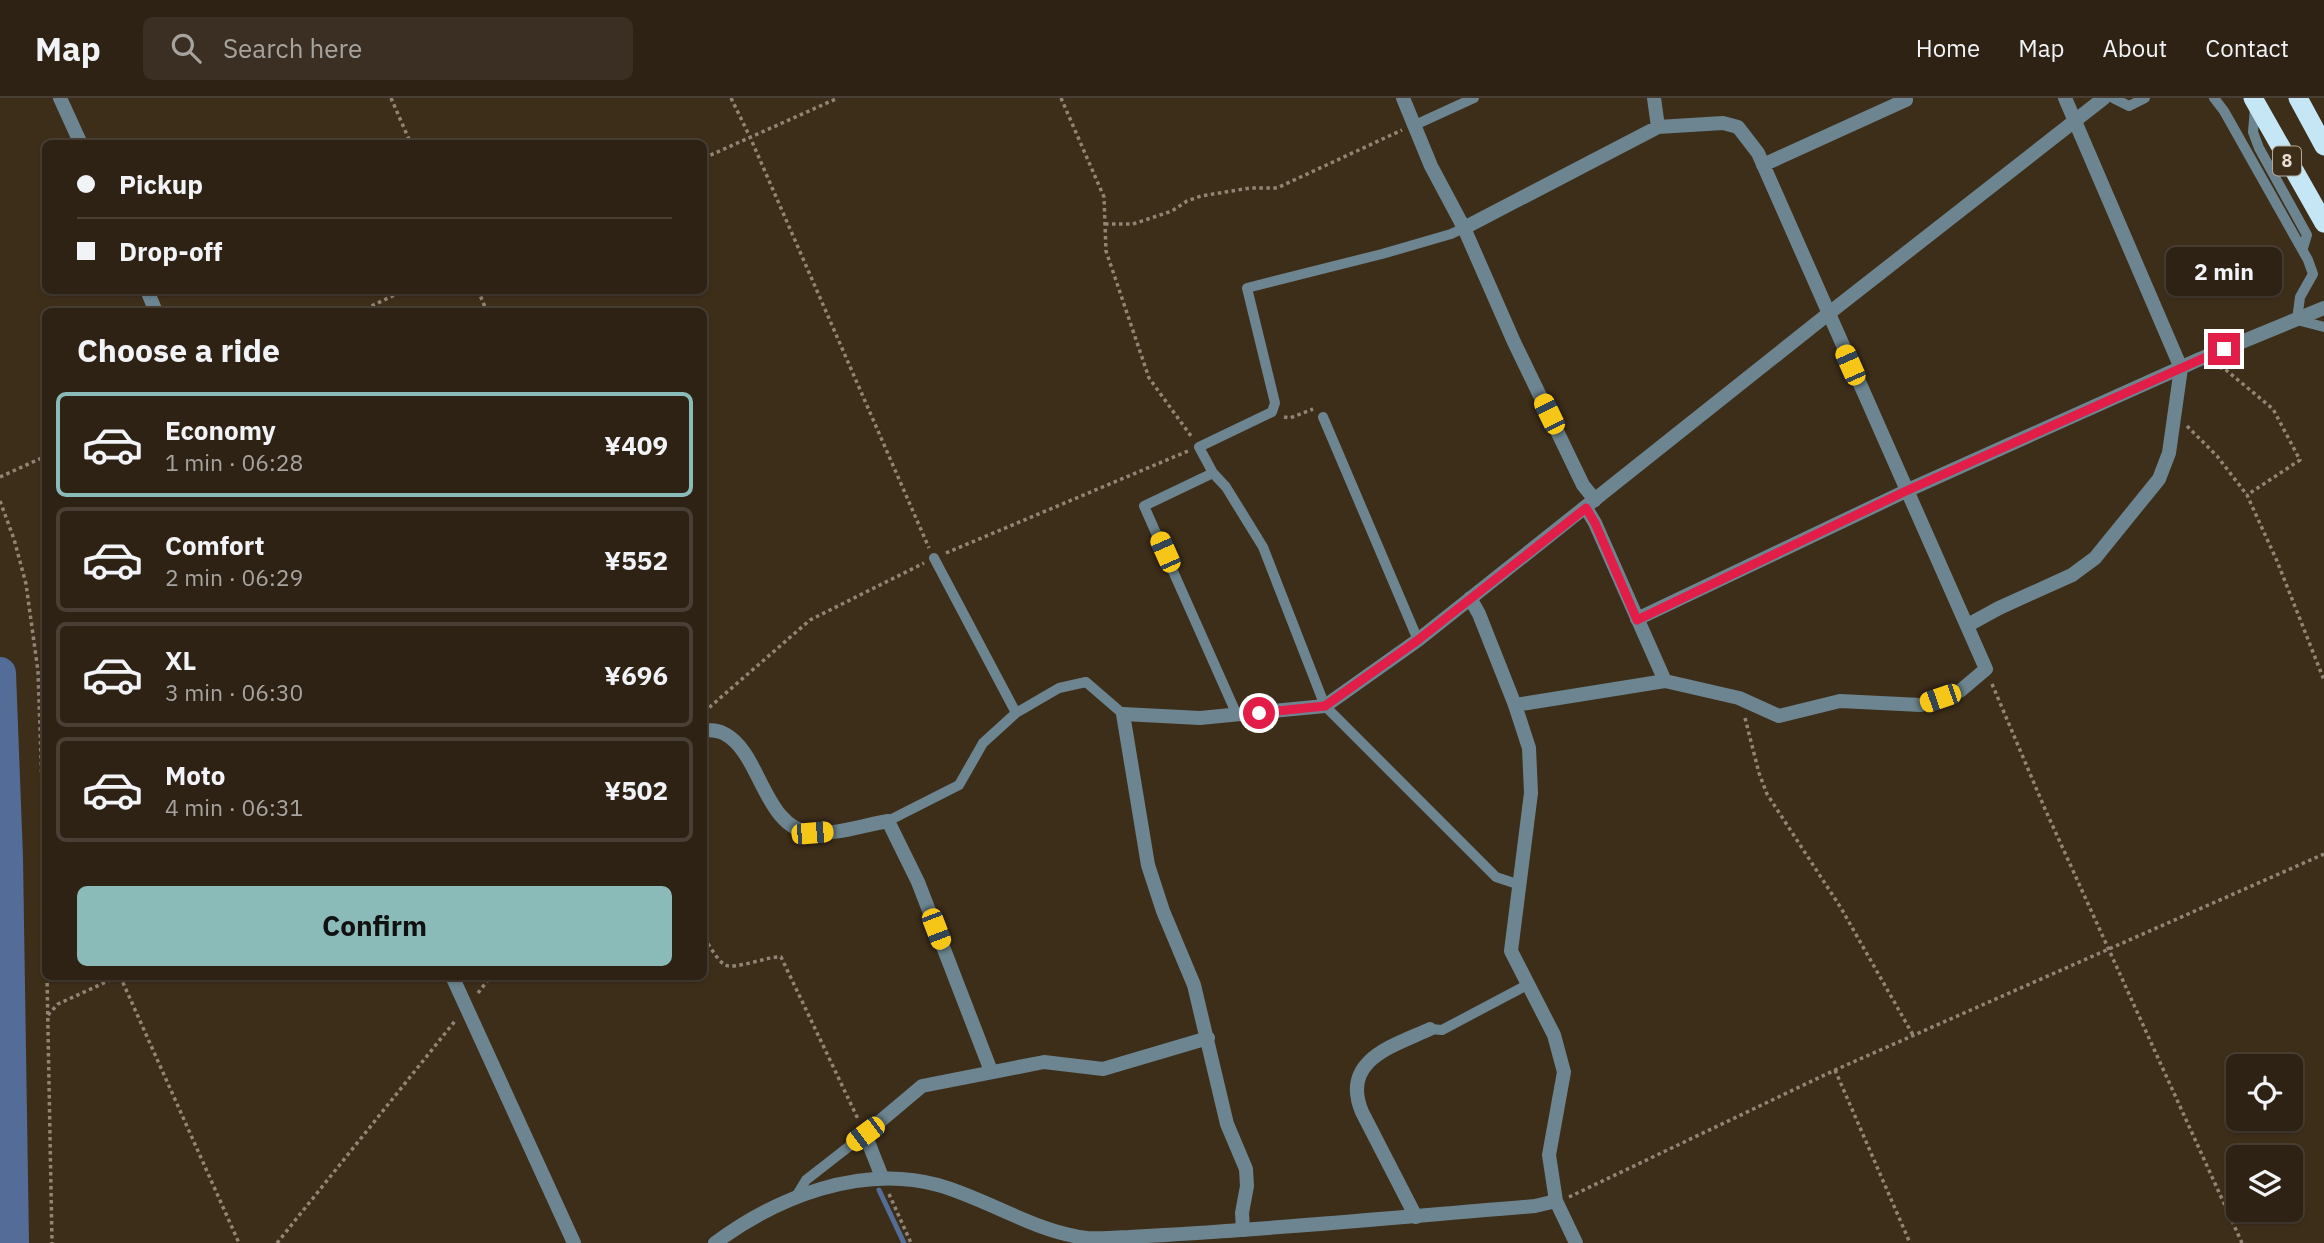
<!DOCTYPE html>
<html lang="en">
<head>
<meta charset="utf-8">
<style>
  :root { --surface:#2e2214; --page:#3a2f22; --text:#f1f3f6; --muted:#a7a4a0; --line:#493f34; --accent:#8bbbb9 }
  body { margin:0; font-family:"IBM Plex Sans",sans-serif; background:var(--page); color:var(--text); height:100vh; display:flex; flex-direction:column; font-size:26px; white-space:nowrap }
  * { box-sizing:border-box; margin:0 }
  p { font-size:23px; color:var(--muted) }
  .icon { flex:none; width:38px; height:38px; fill:none; stroke:currentColor; stroke-width:2; stroke-linecap:round; stroke-linejoin:round }
  .map { position:relative; flex:1; overflow:hidden }
  .panel { position:absolute; left:42px; top:210px; width:665px; height:672px; display:flex; flex-direction:column; background:var(--surface); border-radius:10px; box-shadow:0 2px 5px #0004,0 0 0 2px var(--line) }
  .panel>* { flex:none }
  .guide { position:absolute; left:42px; top:42px; width:665px; height:154px; border-radius:10px; box-shadow:0 2px 5px #0004,0 0 0 2px var(--line); display:grid; align-content:center; height:154px; padding:0 35px; background:var(--surface) }
  .tools { position:absolute; left:2226px; top:956px; display:grid; gap:14px }
  .tools a { display:grid; place-items:center; width:77px; height:77px; border-radius:10px; background:var(--surface); box-shadow:0 2px 5px #0004,0 0 0 2px var(--line); font-size:35px }
  .end { position:absolute; width:32px; height:32px; margin:-16px; border:9px solid #e11d48; background:#fff; box-shadow:0 0 0 4px #fff }
  .from { border-radius:50% }
  .bubble { position:absolute; height:49px; border-radius:10px; background:var(--surface); box-shadow:0 2px 5px #0004,0 0 0 2px var(--line); font-size:23px; font-weight:800; line-height:49px; text-align:center }
  .car { position:absolute; width:21px; height:42px; margin:-21px -10px; border-radius:9px; box-shadow:0 0 5px 2px #0007; background:linear-gradient(#f5c518 24%,#345 0 40%,#f5c518 0 76%,#345 0 86%,#f5c518 0) }
  .guide b { display:flex; align-items:center; gap:24px; height:66px; font-size:26px }
  .guide b+b { border-top:2px solid var(--line) }
  .guide i { width:18px; height:18px; background:var(--text) }
  ul { padding:0; list-style:none }
  li { display:flex; align-items:center; gap:21px; height:105px; margin:0 14px 10px; padding:0 21px; border:4px solid var(--line); border-radius:10px }
  li div { flex:1 }
  li b { display:block; font-size:26px }
  li em { font-style:normal; font-weight:800 }
  li.current { border-color:var(--accent) }
  li>.icon { width:63px; height:63px; stroke-width:1.5 }
  h2 { padding:0 35px; font-size:32px; line-height:84px }
  .cta { display:flex; gap:14px; margin-top:auto; padding:14px 35px }
  .cta a { flex:1; height:80px; border-radius:10px; background:var(--accent); color:#111; font-size:28px; font-weight:800; line-height:80px; text-align:center }
  header { display:flex; align-items:center; gap:42px; box-sizing:border-box; height:98px; padding:0 35px; background:var(--surface); border-bottom:2px solid var(--line) }
  header strong { font-size:33px }
  nav { display:flex; gap:38px; margin-inline-start:auto; font-size:24px }
  .search { width:490px; height:63px; background:var(--page); display:flex; align-items:center; gap:18px; box-sizing:border-box; padding:0 24px; border-radius:10px; color:var(--muted); font-size:26px }
  .map>svg:first-child { display:block }
</style>
</head>
<body>
<header>
<strong>Map</strong>
<div class="search"><svg class="icon" aria-label="search" viewBox="0 0 24 24"><circle cx="10" cy="10" r="6"/><path d="M15 15l6 6"/></svg>Search here</div>
<nav><a>Home</a><a>Map</a><a>About</a><a>Contact</a></nav>
</header>
<div class="map">
<svg width="2324" height="1145" viewBox="0 0 2324 1145">
  <rect width="100%" height="100%" fill="#3d2e1a"/>
  <g fill="none" stroke-linecap="round" stroke-linejoin="round">
    <!-- stream -->
    <path stroke="#536d98" stroke-width="5" d="M879,1092L904,1145"/>
    <!-- river -->
    <path stroke="#536d98" stroke-width="32" d="M0,575L7,760L13,1145"/>
    <!-- path -->
    <path stroke="#918575" stroke-width="3.5" stroke-dasharray="3.5 3.5" stroke-linecap="butt" d="M391,0L411,46
      M731,0L750,39L929,450
      M1061,0L1104,99L1106,153L1149,280L1191,338
      M704,60L838,0
      M1105,126H1133L1172,113L1187,103L1201,98L1250,90H1277L1402,32
      M478,192L487,214
      M359,214L405,192
      M2219,269L2226,272L2273,311L2300,362L2247,397
      M1284,319L1290,320L1313,311
      M2187,328L2217,358L2247,397L2277,463L2324,582
      M0,379L46,358
      M0,403L14,441L26,486L38,573L46,803
      M946,455L1188,353
      M1992,586L2045,711L2242,1145
      M704,614L810,522L924,465
      M1745,620L1759,675L1767,696L1841,810L1913,937
      M704,840C710,848 717,862 725,867C735,872 768,858 781,859L858,1021
      M47,878L52,1145
      M120,878L239,1145
      M478,895L491,878
      M48,917L58,906L119,878
      M1835,972L1910,1145
      M889,1096L911,1145
      M1569,1099L1835,972L2324,756
      M277,1145L455,923"/>
    <!-- service -->
    <path stroke="#6c8590" stroke-width="10" d="M2113,0L2129,8L2145,0
      M2214,0L2224,13L2308,162L2313,176L2300,199L2297,222L2324,229
      M2255,10L2253,34L2259,50L2307,137L2303,150
      M1415,27L1474,0
      M1464,130L1451,136L1382,156L1247,190L1275,305L1272,314L1199,349L1213,375L1226,389L1263,449L1325,608L1496,779L1520,787
      M1323,319L1418,542
      M1213,375L1144,408L1237,617
      M934,460L1016,615
      M888,723L959,687L983,645L1016,615L1059,590L1086,584L1123,616
      M1430,931L1442,932L1527,887
      M795,1100L806,1082L865,1036"/>
    <!-- minor -->
    <path stroke="#6c8590" stroke-width="14" d="M1403,0L1431,68L1464,130L1514,244L1583,387L1595,402
      M1654,0L1658,29
      M1763,67L1906,2L1905,0
      M1464,130L1658,29L1723,25L1738,29L1758,55L1986,571L1960,593L1921,607L1840,603L1779,618L1739,600L1665,583L1515,607
      M1586,410L1595,425L1665,583
      M1637,521L1906,393L2200,261L2324,210
      M1968,527L1999,510L2072,477L2095,460L2159,381L2169,355L2181,270L2065,0
      M704,632C711,632 718,632 725,636C761,655 764,731 812,735C834,737 865,727 888,723L918,784L991,973
      M882,1079L865,1036L922,988L1044,964L1103,971L1208,940
      M1416,1119L1362,1014C1340,962 1393,948 1430,931
      M1243,1132L1242,1115L1247,1088L1246,1071L1227,1026L1194,887L1163,813L1148,767L1123,616L1200,620L1325,608"/>
    <!-- tertiary -->
    <path stroke="#6c8590" stroke-width="14" d="M60,0L81,46
      M147,192L156,214
      M1470,500L1479,516L1515,607L1529,650L1531,695L1511,853L1554,937L1564,974L1549,1057L1556,1103L1576,1145
      M1325,608L1418,542L1828,216L2104,0
      M452,878L574,1145
      M715,1145C777,1099 861,1066 938,1087C988,1101 1035,1134 1087,1140C1101,1141 1116,1139 1129,1139C1166,1137 1203,1135 1240,1132C1339,1125 1437,1116 1535,1108L1556,1103"/>
    <!-- trunk -->
    <path stroke="#c5e6f4" stroke-width="19" d="M2253,0L2324,125
      M2298,0L2324,48"/>
  </g>
  <g fill="none" stroke-linecap="round" stroke-linejoin="round">
    <!-- route -->
    <path stroke="#e11d48" stroke-width="9" d="M1259,615L1325,608L1418,542L1586,410L1595,425L1637,522L1906,393L2224,251"/>
  </g>
  <g text-anchor="middle" stroke-width="6" stroke-linejoin="round" paint-order="stroke">
    <!-- shield labels -->
    <rect fill="#3d2e1a" stroke="#b5a99b" stroke-width="2" x="2273" y="48.5" width="28" height="29" rx="5"/>
    <g font-size="18" font-weight="bold" fill="#e8ded2">
      <text x="2287" y="69">8</text>
    </g>
  </g>
</svg>
<div class="tools">
<a><svg class="icon" aria-label="locate" viewBox="0 0 24 24"><circle cx="12" cy="12" r="6"/><path d="M12 2v4M12 18v4M2 12h4M18 12h4"/></svg></a>
<a><svg class="icon" aria-label="layers" viewBox="0 0 24 24"><path d="M12 4l9 5-9 5-9-5zM3 14l9 5 9-5"/></svg></a>
</div>
<i class="end from" style="left:1259px;top:615px"></i>
<i class="end" style="left:2224px;top:251px"></i>
<div class="bubble" style="left:2166px;top:149px;width:116px">2 min</div>
<i class="car" style="left:1850px;top:267px;rotate:336deg"></i>
<i class="car" style="left:1549px;top:316px;rotate:334deg"></i>
<i class="car" style="left:1165px;top:454px;rotate:336deg"></i>
<i class="car" style="left:1940px;top:600px;rotate:251deg"></i>
<i class="car" style="left:812px;top:735px;rotate:85deg"></i>
<i class="car" style="left:936px;top:831px;rotate:159deg"></i>
<i class="car" style="left:865px;top:1036px;rotate:233deg"></i>
<div class="guide">
<b><i class="from"></i>Pickup</b>
<b><i></i>Drop-off</b>
</div>
<section class="panel">
<h2>Choose a ride</h2>
<ul>
<li class="current"><svg class="icon" aria-label="car" viewBox="0 0 24 24"><path d="M5 17H2v-5l4-1 3-4h7l3 4 3 1v5h-3M9 17h6M6 11h13"/><circle cx="7" cy="17" r="2"/><circle cx="17" cy="17" r="2"/></svg><div><b>Economy</b><p>1 min · 06:28</p></div><em>¥409</em></li>
<li><svg class="icon" aria-label="car" viewBox="0 0 24 24"><path d="M5 17H2v-5l4-1 3-4h7l3 4 3 1v5h-3M9 17h6M6 11h13"/><circle cx="7" cy="17" r="2"/><circle cx="17" cy="17" r="2"/></svg><div><b>Comfort</b><p>2 min · 06:29</p></div><em>¥552</em></li>
<li><svg class="icon" aria-label="car" viewBox="0 0 24 24"><path d="M5 17H2v-5l4-1 3-4h7l3 4 3 1v5h-3M9 17h6M6 11h13"/><circle cx="7" cy="17" r="2"/><circle cx="17" cy="17" r="2"/></svg><div><b>XL</b><p>3 min · 06:30</p></div><em>¥696</em></li>
<li><svg class="icon" aria-label="car" viewBox="0 0 24 24"><path d="M5 17H2v-5l4-1 3-4h7l3 4 3 1v5h-3M9 17h6M6 11h13"/><circle cx="7" cy="17" r="2"/><circle cx="17" cy="17" r="2"/></svg><div><b>Moto</b><p>4 min · 06:31</p></div><em>¥502</em></li>
</ul>
<div class="cta"><a>Confirm</a></div>
</section>
</div>
</body>
</html>
